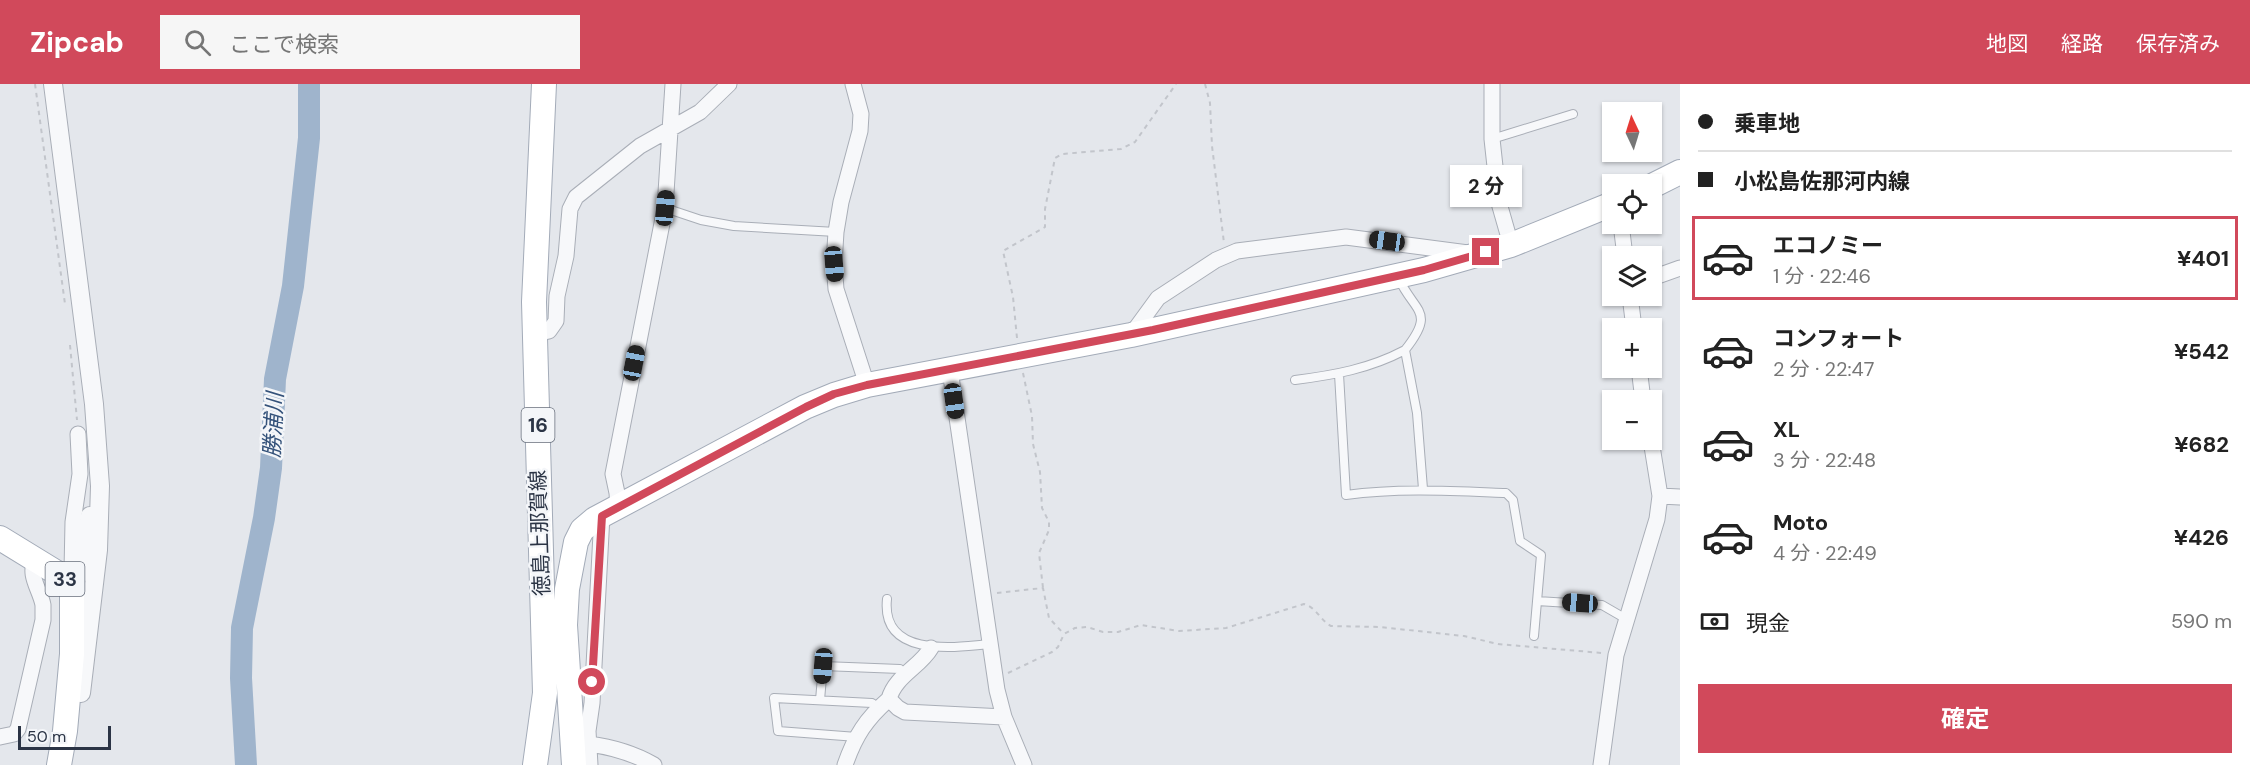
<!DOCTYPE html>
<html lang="ja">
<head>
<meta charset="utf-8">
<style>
  :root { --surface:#fff; --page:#f6f6f6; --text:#222; --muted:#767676; --line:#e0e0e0; --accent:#d1495b }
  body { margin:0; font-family:"DM Sans","Noto Sans JP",sans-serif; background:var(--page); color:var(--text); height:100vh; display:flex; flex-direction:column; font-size:22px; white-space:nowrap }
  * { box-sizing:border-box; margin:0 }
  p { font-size:20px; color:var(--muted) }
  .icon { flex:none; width:33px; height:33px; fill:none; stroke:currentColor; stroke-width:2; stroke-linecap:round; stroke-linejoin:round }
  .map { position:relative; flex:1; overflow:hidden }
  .sheet { display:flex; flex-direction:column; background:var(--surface); width:570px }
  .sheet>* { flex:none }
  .top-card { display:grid; align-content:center; height:132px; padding:0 18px; background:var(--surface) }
  .needle { width:39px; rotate:356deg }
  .controls { position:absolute; left:1602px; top:18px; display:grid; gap:12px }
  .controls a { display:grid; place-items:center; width:60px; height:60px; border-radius:0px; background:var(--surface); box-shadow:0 2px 4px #0004; font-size:30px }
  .scale { position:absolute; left:18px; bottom:15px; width:93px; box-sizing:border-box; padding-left:6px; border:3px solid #2b3445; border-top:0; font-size:16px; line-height:21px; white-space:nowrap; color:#2b3445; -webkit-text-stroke:4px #f4f6f9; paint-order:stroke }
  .end { position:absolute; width:27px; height:27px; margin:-14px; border:8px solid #d1495b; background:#fff; box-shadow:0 0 0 3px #fff }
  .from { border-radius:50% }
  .bubble { position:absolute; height:42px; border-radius:0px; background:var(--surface); box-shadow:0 2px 4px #0004; font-size:20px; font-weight:700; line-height:42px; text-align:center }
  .car { position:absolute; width:18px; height:36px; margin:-18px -9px; border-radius:8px; box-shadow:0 0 4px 2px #0007; background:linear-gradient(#222 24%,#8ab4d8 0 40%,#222 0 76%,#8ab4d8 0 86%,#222 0) }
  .top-card b { display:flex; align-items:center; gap:21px; height:57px; font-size:22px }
  .top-card b+b { border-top:2px solid var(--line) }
  .top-card i { width:15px; height:15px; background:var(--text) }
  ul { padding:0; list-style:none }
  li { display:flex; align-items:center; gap:18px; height:84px; margin:0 12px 9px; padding:0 6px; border:3px solid transparent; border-radius:0px }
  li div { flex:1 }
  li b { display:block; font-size:22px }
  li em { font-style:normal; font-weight:700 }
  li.current { border-color:var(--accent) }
  li>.icon { width:54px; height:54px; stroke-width:1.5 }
  .pay { display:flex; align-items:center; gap:15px; height:66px; padding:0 18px; font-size:22px }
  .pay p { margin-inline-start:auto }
  .primary-button { display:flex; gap:12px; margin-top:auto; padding:12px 18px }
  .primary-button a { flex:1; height:69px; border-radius:0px; background:var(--accent); color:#fff; font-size:24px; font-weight:700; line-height:69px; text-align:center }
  header { display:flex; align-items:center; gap:36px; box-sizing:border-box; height:84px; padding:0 30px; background:var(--accent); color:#fff }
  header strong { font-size:28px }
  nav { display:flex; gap:33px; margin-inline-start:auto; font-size:21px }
  .search { width:420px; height:54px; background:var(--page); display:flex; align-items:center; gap:15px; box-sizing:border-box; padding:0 21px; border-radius:0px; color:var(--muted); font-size:22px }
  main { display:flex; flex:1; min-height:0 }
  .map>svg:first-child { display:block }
</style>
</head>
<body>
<header>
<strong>Zipcab</strong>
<div class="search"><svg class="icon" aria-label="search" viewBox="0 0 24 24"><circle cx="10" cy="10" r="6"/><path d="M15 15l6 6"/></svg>ここで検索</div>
<nav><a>地図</a><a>経路</a><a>保存済み</a></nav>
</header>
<main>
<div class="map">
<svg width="1680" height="681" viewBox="0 0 1680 681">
  <rect width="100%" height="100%" fill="#e4e7ec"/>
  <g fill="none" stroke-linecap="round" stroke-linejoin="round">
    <!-- river -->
    <path stroke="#9fb4cc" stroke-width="22" d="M246,681L241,594L242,544L264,434L271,384L275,295L293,202L309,54V0"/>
    <!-- service casing -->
    <g stroke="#a9aeb7" stroke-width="10">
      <path id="service" d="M1492,55L1573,30
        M665,124L701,136L734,142L836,148
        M1399,195C1415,229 1436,227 1405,266L1417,329L1423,405
        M1339,290L1346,411C1399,404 1452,407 1506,409L1513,416L1520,457L1541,471L1534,552
        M1295,296C1334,291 1369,285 1405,266
        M887,515C881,573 952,564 990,560
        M1537,517L1602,521L1628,536
        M820,616L823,582L900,585L905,590
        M857,653L778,647L774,614L872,619L879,624"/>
    </g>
    <!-- minor casing -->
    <g stroke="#a9aeb7" stroke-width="17">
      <path id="minor" d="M853,0L861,30L860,47L841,118L836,148L834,180L836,205L867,301
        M1492,0V55L1499,119L1511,161
        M1621,140L1625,172
        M1652,194L1680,184
        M1630,212L1634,244
        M535,250L549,247L556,237L557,212L566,172L570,125L576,113L640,62L700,28L729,0
        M1131,251L1158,214L1216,176L1237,167L1346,153L1468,169
        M1639,284L1643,316
        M950,286L997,606L1004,633L1024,681
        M1660,412L1680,413
        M618,423L617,409L613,390L665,124L673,0
        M72,487L73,438L80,390L78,350
        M931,564C920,583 895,592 889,615L898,624L905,628L1004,633
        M0,653L14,650L18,645L43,536C43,531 43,526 43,521C40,505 27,491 36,475
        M589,660C612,663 633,669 654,681
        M590,681L588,647L592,619L602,431
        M845,681C855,652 866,635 889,615
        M1601,681L1616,571L1657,435L1660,412L1651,356"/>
    </g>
    <!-- tertiary casing -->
    <g stroke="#a9aeb7" stroke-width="20">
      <path id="tertiary" d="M53,0L94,320L100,402L98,466L81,609
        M72,504L77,493L90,432"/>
    </g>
    <!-- primary casing -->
    <g stroke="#a3abb8" stroke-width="26">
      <path id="primary" d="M1652,102L1680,88
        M0,454L62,492L72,504V570L65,647L59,681
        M535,681L545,609L534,218L544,0
        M574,681L565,541L567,505L576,458L582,446L595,435L805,323L834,311L867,301L1131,251L1424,186L1511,161L1612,120"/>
    </g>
    <!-- path -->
    <path stroke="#c2c5cb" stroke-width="2" stroke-dasharray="4.5 4.5" stroke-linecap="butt" d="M35,0L65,220
      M1205,0L1210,19L1212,62L1224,159
      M1017,254L1013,213L1003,167L1045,143V125L1055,74L1062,70L1121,65L1135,58L1176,0
      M70,261L77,336
      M1023,289L1032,332L1033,360L1040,388L1042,424L1049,438V446L1039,469L1043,504
      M997,509L1043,504L1049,534L1064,550
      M1008,589L1052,568L1058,563L1064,550L1075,544L1087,543L1103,548H1118L1141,541L1179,547L1226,544L1304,520C1316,523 1320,536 1331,542L1380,543L1464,552L1498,560L1602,569"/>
    <!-- service -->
    <use href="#service" stroke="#f7f8fa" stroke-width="8"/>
    <!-- minor -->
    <use href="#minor" stroke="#f7f8fa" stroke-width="15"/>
    <!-- tertiary -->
    <use href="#tertiary" stroke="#f7f8fa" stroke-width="18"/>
    <!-- primary -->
    <use href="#primary" stroke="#fff" stroke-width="24"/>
  </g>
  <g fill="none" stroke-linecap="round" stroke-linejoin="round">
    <!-- route -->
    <path stroke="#d1495b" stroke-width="8" d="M592,598L602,432L806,323L834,310L867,301L1153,246L1424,186L1486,168"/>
  </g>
  <g text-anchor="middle" stroke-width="5" stroke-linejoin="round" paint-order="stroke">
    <!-- shield labels -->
    <g fill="#f4f6f9" stroke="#676e7b" stroke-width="1.5">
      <rect x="521.5" y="324" width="33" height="34" rx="4.5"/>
      <rect x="45.5" y="478" width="39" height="34" rx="4.5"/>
    </g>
    <g font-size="20" font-weight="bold" fill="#2b3445">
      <text x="538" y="348">16</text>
      <text x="65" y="502">33</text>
    </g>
    <!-- street labels -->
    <g font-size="21" fill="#2b3445" stroke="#f4f6f9">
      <text transform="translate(540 449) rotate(-92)" y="7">徳島上那賀線</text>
    </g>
    <!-- water labels -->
    <g font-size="22" font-style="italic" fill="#34527a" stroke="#f4f6f9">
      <text transform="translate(273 341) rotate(-87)" y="8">勝浦川</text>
    </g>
  </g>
</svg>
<div class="controls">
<a><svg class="needle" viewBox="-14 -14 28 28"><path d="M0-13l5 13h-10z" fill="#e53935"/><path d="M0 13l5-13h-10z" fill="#767676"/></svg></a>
<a><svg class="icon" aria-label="locate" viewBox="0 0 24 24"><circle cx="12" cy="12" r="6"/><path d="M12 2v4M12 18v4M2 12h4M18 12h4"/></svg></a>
<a><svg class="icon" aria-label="layers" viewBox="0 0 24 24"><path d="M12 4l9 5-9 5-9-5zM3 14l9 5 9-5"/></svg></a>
<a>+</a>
<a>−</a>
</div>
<div class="scale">50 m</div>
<i class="end from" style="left:592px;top:598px"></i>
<i class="end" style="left:1486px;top:168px"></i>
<div class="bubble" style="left:1450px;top:81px;width:72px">2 分</div>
<i class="car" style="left:665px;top:124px;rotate:5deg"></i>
<i class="car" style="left:1387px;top:157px;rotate:278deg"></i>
<i class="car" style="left:834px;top:180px;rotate:175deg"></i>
<i class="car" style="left:634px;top:279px;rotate:11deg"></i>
<i class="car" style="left:954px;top:317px;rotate:172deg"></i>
<i class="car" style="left:1580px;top:519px;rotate:274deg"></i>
<i class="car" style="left:823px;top:582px;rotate:184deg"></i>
</div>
<section class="sheet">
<div class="top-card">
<b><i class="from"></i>乗車地</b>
<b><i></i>小松島佐那河内線</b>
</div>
<ul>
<li class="current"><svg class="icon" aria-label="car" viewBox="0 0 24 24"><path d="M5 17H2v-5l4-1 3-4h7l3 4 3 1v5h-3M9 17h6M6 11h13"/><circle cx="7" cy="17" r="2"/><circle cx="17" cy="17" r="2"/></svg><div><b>エコノミー</b><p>1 分 · 22:46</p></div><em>¥401</em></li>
<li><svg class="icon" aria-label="car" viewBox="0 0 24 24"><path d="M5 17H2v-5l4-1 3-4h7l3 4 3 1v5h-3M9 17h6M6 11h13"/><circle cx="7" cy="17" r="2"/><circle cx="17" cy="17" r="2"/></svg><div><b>コンフォート</b><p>2 分 · 22:47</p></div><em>¥542</em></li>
<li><svg class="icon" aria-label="car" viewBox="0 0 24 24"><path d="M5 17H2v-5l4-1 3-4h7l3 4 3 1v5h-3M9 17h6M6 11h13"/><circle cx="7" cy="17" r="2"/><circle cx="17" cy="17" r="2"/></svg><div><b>XL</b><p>3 分 · 22:48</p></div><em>¥682</em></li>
<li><svg class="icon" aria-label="car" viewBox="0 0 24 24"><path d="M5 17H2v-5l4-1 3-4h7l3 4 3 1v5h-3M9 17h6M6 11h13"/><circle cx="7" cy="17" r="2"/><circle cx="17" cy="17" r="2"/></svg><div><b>Moto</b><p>4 分 · 22:49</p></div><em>¥426</em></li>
</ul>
<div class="pay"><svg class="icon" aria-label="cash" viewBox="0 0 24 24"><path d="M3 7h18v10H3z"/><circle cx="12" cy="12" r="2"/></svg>現金<p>590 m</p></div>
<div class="primary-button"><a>確定</a></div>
</section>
</main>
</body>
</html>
